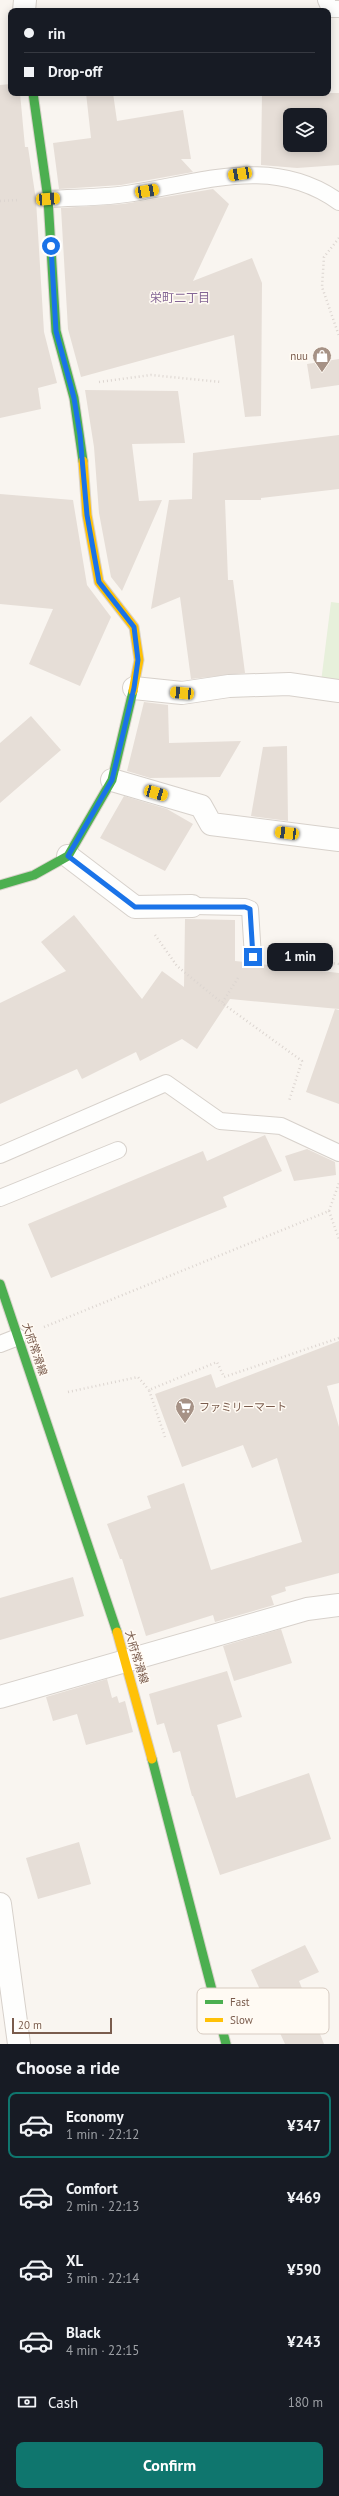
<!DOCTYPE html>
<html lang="en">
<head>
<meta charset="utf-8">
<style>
  :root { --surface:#171b24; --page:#20242c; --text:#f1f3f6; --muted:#9ea1a6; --line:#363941; --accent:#0f766e }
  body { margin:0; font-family:"PT Sans","Noto Sans JP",sans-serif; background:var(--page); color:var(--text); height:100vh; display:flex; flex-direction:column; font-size:15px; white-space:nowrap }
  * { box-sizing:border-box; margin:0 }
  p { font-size:13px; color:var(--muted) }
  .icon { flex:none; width:22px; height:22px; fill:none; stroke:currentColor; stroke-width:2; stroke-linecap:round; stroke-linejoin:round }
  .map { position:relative; height:2044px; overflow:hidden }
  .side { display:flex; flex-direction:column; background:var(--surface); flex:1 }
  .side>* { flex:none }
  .banner { position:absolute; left:8px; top:8px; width:323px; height:88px; border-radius:8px; box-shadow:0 2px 10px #0003; display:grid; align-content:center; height:88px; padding:0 16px; background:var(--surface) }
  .buttons { position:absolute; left:283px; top:108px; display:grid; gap:8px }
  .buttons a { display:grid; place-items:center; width:44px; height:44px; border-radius:8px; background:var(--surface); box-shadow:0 2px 10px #0003; font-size:20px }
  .scale { position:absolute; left:12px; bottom:10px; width:100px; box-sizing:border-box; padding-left:4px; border:2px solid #7a5c4d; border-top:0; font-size:11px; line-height:14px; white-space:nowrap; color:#7a5c4d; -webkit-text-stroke:3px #fffaf3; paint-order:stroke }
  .end { position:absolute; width:18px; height:18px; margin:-9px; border:5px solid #1a73e8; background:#fff; box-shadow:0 0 0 2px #fff }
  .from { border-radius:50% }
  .bubble { position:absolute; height:28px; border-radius:8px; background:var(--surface); box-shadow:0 2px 10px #0003; font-size:13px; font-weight:800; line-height:28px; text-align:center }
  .car { position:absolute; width:12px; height:24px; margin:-12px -6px; border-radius:5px; box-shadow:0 0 3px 1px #0007; background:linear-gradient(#f5c518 24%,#345 0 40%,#f5c518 0 76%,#345 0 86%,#f5c518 0) }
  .banner b { display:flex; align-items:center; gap:14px; height:38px; font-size:15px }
  .banner b+b { border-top:1px solid var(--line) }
  .banner i { width:10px; height:10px; background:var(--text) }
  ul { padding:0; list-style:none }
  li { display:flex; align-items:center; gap:12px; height:66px; margin:0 8px 6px; padding:0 8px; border:2px solid transparent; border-radius:8px }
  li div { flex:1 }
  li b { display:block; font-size:15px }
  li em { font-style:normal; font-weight:800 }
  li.current { border-color:var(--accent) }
  li>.icon { width:36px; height:36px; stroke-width:1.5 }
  h2 { padding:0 16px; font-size:18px; line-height:48px }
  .pay { display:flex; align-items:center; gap:10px; height:44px; padding:0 16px; font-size:15px }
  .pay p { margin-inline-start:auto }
  .button { display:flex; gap:8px; margin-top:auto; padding:8px 16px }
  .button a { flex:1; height:46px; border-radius:8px; background:var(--accent); color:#fff; font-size:16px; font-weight:800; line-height:46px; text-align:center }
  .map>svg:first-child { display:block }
</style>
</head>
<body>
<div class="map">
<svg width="339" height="2044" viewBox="0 0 339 2044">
  <rect width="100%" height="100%" fill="#f9f5f0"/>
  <!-- green -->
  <path fill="#e7f0db" d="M331,602L339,603V684L321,682Z"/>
  <!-- building -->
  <path fill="#e6ded7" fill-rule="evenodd" d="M11,84V93H20L25,147H28L36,200L44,332L57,383L38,388L41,409L0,418V85Z
    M86,93H113L117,121L183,110L191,159H181L193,172L121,185L59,189L53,143L91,138Z
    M262,93H339V165L297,168L261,165ZM290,115H320V145H290Z
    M213,189L229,204L193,281L252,258L262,283L261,416L245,417L234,335L81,377L68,329L61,208L123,204Z
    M339,359V385L311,389L307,364Z
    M85,390L178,391L185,443L132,444L139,501L162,500L122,591L111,577L99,513L94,447Z
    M339,435V489L261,498V500H225L228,580H233L245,673L191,679L180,597L151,609L169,500L192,499L193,453Z
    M0,494L73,500L87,585L111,617L80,686L29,664L53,609L0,604Z
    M144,702L168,705L169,743L241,741L220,777L150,778L127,771Z
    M31,716L61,750L0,803V743Z
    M287,746L288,821L251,816L263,747Z
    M124,796L167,809L193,824L165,871L100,838Z
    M74,915L142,999L162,971L184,987L185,919L235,920V961L245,962L253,966L260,964L339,973V1009L230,999L197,1049L182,1039L140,1061L136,1052L82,1079L77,1069L0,1104V1003L66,971L41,942Z
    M335,1009L339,1010V1104L306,1092Z
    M265,1135L282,1171L223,1197L227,1207L51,1278L28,1224L203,1151L207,1161Z
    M307,1149L335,1162L336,1175L294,1181L285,1156Z
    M339,1341V1383L327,1386L339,1427V1573L285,1587L286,1591L271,1596L274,1605L215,1622L213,1615L146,1636L122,1559H120L107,1524L151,1508L147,1496L184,1483L211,1570L302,1542L277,1458L252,1468L243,1445L182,1467L155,1394L211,1374L216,1388Z
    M73,1577L84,1616L0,1640V1598Z
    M281,1629L292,1663L234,1681L223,1646Z
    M227,1671L242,1717L217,1725L236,1798L309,1773L331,1839L220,1875L193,1796H192L180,1751L173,1753L164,1723L157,1725L149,1694Z
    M107,1679L112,1698L117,1696L119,1703L125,1701L133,1732L86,1745L77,1714L53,1721L46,1697Z
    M79,1842L91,1884L38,1899L26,1858Z
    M305,1945L319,1972L299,1981L324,2044H285L251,1970Z"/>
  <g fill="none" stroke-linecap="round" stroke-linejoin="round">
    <!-- lane casing -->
    <g stroke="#d7d1cb" stroke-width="18">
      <path id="lane" d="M326,0L330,9H339
        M48,199C76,197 105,198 133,193C204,182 274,155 339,202
        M192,906L245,907L250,909L253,957
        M0,1155L166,1083L220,1121L281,1126L339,1153
        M0,1198L118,1150
        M0,1344L18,1337"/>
    </g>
    <!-- street casing -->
    <g stroke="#d7d1cb" stroke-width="24">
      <path id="street" d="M24,11L25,0
        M134,688L182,693L229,686L289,684L339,691
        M112,780L201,806L211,824L339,840
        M68,856L135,907L192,906
        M0,1697L307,1609L339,1605
        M0,1904L19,2044"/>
    </g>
    <!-- fast casing -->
    <g stroke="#d9d2cb" stroke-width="11">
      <path id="fast" d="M33,93L48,199L56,331L74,398L83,461
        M0,885L34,875L68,856L112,780L133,691
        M0,1284L117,1632
        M152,1759L226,2044"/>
    </g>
    <!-- slow casing -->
    <g stroke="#d9d2cb" stroke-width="11">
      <path id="slow" d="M83,461L87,515L99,582L134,627L139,660L133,691
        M117,1632L152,1759"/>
    </g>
    <!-- path -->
    <path stroke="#dcd5d0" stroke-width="2.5" stroke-dasharray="1 3" stroke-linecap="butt" d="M0,201L19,200
      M339,238L324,257L322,287L339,336
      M99,382L151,375L221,382
      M155,935L177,966L222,1003
      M278,958L339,964
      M238,978L222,1003L302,1061L289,1101
      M329,1211L339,1239
      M44,1327L329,1211L339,1183
      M68,1392L138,1377L149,1390
      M165,1437L149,1390L217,1362L224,1377L339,1338"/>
    <!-- lane -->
    <use href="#lane" stroke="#fefefd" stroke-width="16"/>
    <!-- street -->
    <use href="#street" stroke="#fefefd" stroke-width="22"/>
    <!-- fast -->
    <use href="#fast" stroke="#4caf50" stroke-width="9"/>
    <!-- slow -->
    <use href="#slow" stroke="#ffc107" stroke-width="9"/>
  </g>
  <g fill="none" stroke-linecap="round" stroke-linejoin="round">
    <!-- route -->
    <path stroke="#1a73e8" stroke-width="5" d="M51,246L56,331L74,398L80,435L87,515L99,582L134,627L138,660L134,688L112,780L68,856L135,907H245L250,909L253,957"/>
  </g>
  <!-- icons -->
  <defs>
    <g id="shop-pin" transform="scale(1)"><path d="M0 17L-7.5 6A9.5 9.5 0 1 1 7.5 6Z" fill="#a69286" stroke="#fffaf3"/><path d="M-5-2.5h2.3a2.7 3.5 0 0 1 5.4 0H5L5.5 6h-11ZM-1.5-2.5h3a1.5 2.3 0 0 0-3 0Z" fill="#fff"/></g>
    <g id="supermarket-pin" transform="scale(1)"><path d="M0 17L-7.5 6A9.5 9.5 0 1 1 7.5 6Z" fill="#a69286" stroke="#fffaf3"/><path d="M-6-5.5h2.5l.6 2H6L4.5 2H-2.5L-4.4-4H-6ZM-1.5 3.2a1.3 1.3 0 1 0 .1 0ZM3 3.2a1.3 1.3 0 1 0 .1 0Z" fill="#fff"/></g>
  </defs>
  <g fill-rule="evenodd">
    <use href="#shop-pin" x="322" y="356"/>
    <use href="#supermarket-pin" x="185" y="1407"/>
  </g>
  <g text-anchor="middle" stroke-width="3" stroke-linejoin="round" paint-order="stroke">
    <!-- poi labels -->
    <g font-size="11" fill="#7a5c4d" stroke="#fffaf3" text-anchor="end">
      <text x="308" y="360">nuu</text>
      <text x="199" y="1411" text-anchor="start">ファミリーマート</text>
    </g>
    <!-- street labels -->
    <g font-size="11" fill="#7a5c4d" stroke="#fffaf3">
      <text transform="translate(35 1349) rotate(71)" y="4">大府常滑線</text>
      <text transform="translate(137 1657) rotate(73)" y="4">大府常滑線</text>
    </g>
    <!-- neighbourhood labels -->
    <g font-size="12" fill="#846695" stroke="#fffaf3">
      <text x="180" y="302">栄町二丁目</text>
    </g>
  </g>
  <!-- legend -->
  <rect x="197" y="1988" width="132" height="46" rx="6" fill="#fffaf3" stroke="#d7cbc1" stroke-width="1"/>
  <rect x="205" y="2000" width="18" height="4" fill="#4caf50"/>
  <rect x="205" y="2018" width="18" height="4" fill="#ffc107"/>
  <g font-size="11" fill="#7a5c4d">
    <text x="230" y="2006">Fast</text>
    <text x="230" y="2024">Slow</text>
  </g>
</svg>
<div class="buttons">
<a><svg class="icon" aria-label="layers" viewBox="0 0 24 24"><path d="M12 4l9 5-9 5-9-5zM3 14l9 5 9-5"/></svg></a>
</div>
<div class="scale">20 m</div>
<i class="end from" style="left:51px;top:246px"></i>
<i class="end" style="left:253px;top:957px"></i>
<div class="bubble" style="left:267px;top:943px;width:66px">1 min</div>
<i class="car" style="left:240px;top:174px;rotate:260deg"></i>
<i class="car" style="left:147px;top:191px;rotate:80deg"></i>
<i class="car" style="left:48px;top:199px;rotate:86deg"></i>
<i class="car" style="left:182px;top:693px;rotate:275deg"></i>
<i class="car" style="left:156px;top:793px;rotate:106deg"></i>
<i class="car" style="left:287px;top:833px;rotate:277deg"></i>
<div class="banner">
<b><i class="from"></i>rin</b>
<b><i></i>Drop-off</b>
</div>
</div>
<section class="side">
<h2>Choose a ride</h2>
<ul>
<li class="current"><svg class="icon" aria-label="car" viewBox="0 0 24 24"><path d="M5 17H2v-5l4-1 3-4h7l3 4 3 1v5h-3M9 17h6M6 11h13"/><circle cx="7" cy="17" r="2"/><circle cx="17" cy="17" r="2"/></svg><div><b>Economy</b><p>1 min · 22:12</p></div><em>¥347</em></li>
<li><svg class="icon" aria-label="car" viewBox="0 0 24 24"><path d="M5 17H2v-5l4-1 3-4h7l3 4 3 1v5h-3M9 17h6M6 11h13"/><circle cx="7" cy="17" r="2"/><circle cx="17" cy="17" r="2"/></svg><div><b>Comfort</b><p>2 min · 22:13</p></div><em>¥469</em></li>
<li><svg class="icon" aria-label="car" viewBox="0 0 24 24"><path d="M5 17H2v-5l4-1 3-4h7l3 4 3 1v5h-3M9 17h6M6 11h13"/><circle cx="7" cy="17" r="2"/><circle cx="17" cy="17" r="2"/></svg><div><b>XL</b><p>3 min · 22:14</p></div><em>¥590</em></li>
<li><svg class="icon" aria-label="car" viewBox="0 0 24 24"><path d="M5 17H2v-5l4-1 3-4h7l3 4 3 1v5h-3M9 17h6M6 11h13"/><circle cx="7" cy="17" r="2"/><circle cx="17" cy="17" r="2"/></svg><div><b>Black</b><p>4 min · 22:15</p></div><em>¥243</em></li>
</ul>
<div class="pay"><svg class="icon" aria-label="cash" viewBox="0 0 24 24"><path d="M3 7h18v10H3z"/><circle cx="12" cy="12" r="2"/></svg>Cash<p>180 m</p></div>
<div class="button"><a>Confirm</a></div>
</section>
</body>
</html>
